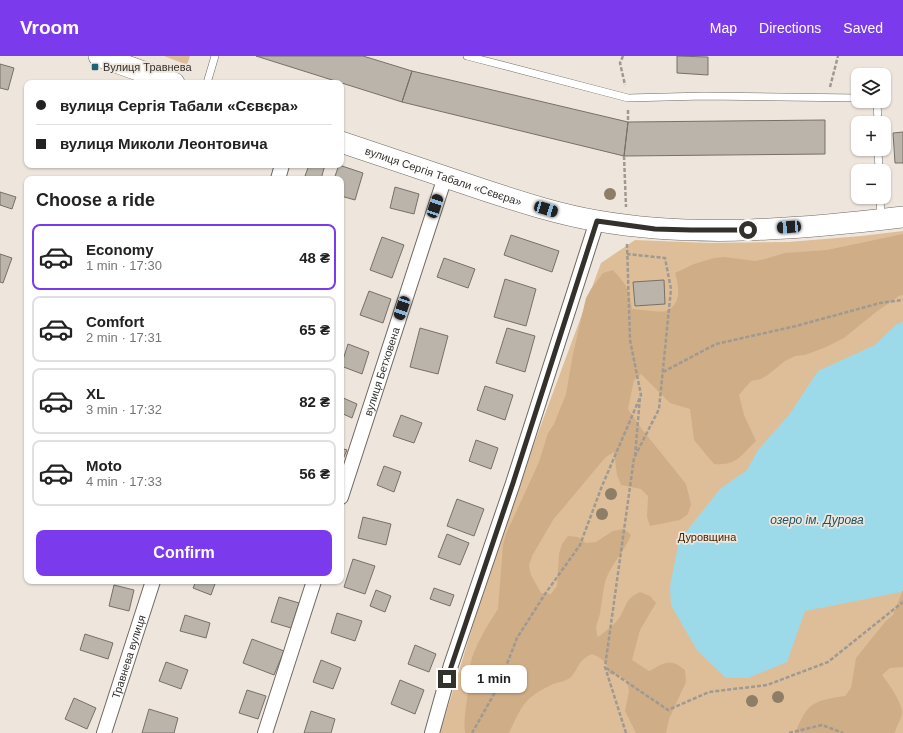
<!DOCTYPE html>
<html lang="en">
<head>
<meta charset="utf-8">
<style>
  :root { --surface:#fff; --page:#f6f6f6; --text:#222; --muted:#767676; --line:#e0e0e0; --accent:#7c3aed }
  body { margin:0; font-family:Helvetica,sans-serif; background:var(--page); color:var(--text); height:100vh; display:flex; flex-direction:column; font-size:15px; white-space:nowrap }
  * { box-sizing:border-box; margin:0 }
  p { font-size:13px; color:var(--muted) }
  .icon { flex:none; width:22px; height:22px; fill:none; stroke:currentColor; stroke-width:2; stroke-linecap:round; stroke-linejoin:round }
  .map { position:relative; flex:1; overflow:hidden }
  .drawer { position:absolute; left:24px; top:120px; width:320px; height:408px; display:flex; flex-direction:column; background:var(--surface); border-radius:8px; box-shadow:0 1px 3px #0004 }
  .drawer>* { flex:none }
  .top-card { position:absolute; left:24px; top:24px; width:320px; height:88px; border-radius:8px; box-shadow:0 1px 3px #0004; display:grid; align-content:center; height:88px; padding:0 12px; background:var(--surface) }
  .tools { position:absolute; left:851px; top:12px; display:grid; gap:8px }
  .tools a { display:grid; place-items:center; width:40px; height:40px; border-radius:8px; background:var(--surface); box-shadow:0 1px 3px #0004; font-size:20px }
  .end { position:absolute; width:18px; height:18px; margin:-9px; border:5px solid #34312d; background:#fff; box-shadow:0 0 0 2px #fff }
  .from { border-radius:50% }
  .bubble { position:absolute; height:28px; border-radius:8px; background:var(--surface); box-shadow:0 1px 3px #0004; font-size:13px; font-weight:700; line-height:28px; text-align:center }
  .car { position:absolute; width:12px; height:24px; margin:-12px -6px; border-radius:5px; box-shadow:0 0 3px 1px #0007; background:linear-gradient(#222 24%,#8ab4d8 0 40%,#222 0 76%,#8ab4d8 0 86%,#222 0) }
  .top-card b { display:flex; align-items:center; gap:14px; height:38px; font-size:15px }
  .top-card b+b { border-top:1px solid var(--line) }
  .top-card i { width:10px; height:10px; background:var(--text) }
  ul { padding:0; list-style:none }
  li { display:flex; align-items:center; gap:12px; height:66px; margin:0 8px 6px; padding:0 4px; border:2px solid var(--line); border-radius:8px }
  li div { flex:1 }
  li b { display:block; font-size:15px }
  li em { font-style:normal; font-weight:700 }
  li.active { border-color:var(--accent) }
  li>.icon { width:36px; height:36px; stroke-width:1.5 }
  h2 { padding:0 12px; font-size:18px; line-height:48px }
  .action { display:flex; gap:8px; margin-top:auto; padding:8px 12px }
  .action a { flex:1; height:46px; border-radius:8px; background:var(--accent); color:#fff; font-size:16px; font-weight:700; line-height:46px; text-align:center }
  header { display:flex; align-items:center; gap:24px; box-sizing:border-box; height:56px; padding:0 20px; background:var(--accent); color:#fff }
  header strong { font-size:19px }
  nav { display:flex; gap:22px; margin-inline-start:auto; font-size:14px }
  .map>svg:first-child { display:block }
</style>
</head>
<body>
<header>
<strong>Vroom</strong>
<nav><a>Map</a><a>Directions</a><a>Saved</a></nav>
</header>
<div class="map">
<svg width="903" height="677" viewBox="0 0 903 677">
  <rect width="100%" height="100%" fill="#eee6dd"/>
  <!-- green -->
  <path fill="#debe99" d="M164,0H190L187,9Z
    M903,175V677H440L502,474L601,207L635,184L710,187L788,186L861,180Z"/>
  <!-- forest -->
  <path fill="#cfad86" d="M903,178V239L899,240L876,256L844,282L826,291L805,299L795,300L785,305L769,318L761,323L751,325L739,339L744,359L756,385C741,399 737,410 714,408L694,384L690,353L670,347L641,318L634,324L628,353L641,372L686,428L691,448L688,458L680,464L650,470L647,461L648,440L641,433L621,429L617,419L614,396L606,401L599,409L553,464L532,500L529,510L531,519L541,537L551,538L557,530L559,498L562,488L568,480L578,481L586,487L596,486L613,475L624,473L631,479C625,495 612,507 606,523C603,533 602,546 600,557C598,567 594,570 598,581C606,575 616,568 621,559C628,546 626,543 640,536L650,540L656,547L640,574L632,604L649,615C665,607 669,601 685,614L686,626L669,663L666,677H636L625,655L629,635L627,625L619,619L609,618C607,605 603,603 592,598C589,599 586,601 584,603C578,607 576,616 571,621C565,626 557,626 551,629C523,643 522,650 509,677H465C463,662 467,648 468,634C470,625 469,617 470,609C474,591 488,568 498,553L503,489L506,478L539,406L548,377L554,368L566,338L573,298L586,242L591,233L603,217L613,214C627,230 629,231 632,253C638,253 661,257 666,255C682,249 679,230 675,217L694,208L714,202L724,201L755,205L765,203L785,197L827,194Z
    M903,534V611L890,612L882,619C888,627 902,646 902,656C902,664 896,669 895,677H795C798,670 802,660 807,654C816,643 832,642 845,640L851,632L856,602L885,566L893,559Z"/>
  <!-- water -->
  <path fill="#9cdae9" d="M903,266V534L901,536L805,555L787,606L748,622H726L697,594L671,549L670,530L679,485L720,433L747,414L758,394L789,359L818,315L875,289L897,268Z"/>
  <!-- building -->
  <path fill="#bbb4ab" stroke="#777069" d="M256,0H363L412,15L402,46Z
    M677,0L708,1V19L677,17Z
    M0,8L14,12L8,34L0,32Z
    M412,15L628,66L624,100L402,46Z
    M825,64V98L624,100L628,66Z
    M903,76V107H895L893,77Z
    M309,109H325L321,123H315L305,120Z
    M339,109L363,117L355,144L341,140V123H334Z
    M395,131L419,138L414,158L390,152Z
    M0,136L16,141L12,153L0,149Z
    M511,179L559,195L552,216L504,199Z
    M382,181L404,189L392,222L370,214Z
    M0,198L12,202L3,227L0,226Z
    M444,202L475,213L468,232L437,221Z
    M505,223L536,233L526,270L494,261Z
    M664,224L665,248L635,250L633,226Z
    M369,235L391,243L383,267L360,259Z
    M420,272L448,280L438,318L410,311Z
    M507,272L535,280L525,316L496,307Z
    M348,288L369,296L362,318L341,310Z
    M485,330L513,339L505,364L477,354Z
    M341,341L357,348L352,362L341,357Z
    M401,359L422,367L414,387L393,380Z
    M476,384L498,392L491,413L469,405Z
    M341,392L347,394L341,408Z
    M384,410L401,416L394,436L377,429Z
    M457,443L484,453L474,480L447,470Z
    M363,461L391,468L386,489L358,482Z
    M447,478L469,487L460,509L438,501Z
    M353,503L375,510L365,538L344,531Z
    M196,525H216L211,539L193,532Z
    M114,529L134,534L129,555L109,550Z
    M434,532L454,539L450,550L430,543Z
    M376,534L391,540L385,556L370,550Z
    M279,541L299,547L291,572L271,566Z
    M337,557L362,565L355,585L331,577Z
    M185,559L210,567L206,582L180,575Z
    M85,578L113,587L108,603L80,594Z
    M252,583L284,595L274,619L243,607Z
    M415,589L436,598L429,616L408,608Z
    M321,604L341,612L333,633L313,626Z
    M166,606L188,614L181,633L159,625Z
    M400,624L424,634L415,658L391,648Z
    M247,634L266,640L258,663L239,657Z
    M74,642L96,652L87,673L65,663Z
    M149,653L178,662L174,677H142Z
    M311,655L335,663L331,677H304Z"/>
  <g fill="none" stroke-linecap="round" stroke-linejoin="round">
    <!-- service casing -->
    <g stroke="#706962" stroke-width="8">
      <path id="service" d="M467,0L628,42L704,40L858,42
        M207,27L215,0
        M877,45L878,67
        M878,93L879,115
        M880,141L881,162"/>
    </g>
    <!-- minor casing -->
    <g stroke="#706962" stroke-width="16">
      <g id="minor">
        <path d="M278,123L282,109"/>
        <path id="s1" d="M341,441L445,121"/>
        <path id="s2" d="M104,677L153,525"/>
        <path d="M265,677L314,525"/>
        <path d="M432,677L451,609L513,427L597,165"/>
      </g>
    </g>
    <!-- secondary casing -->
    <g stroke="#706962" stroke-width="22">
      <g id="secondary">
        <path d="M99,0L174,27"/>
        <path id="s3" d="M341,86C390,102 438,119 487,135C524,147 561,159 598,165C696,182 804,173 903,161"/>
      </g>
    </g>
    <!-- path -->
    <path stroke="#9f9992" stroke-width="2.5" stroke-dasharray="4 2" stroke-linecap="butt" d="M623,0L620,7L625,29
      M830,31L838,0
      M628,54V66
      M624,100L626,151
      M663,316L716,288L796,270L880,247L903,244
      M635,400L640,341
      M606,612L668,654L709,636L767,629L828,606L903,546
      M472,677L498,631L517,582L545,538L580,489L602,430L641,339L630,284L627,188
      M626,677L605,611L634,402L659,353L671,233L665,202L627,198
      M789,677L822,669L843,677"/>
    <!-- service -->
    <use href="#service" stroke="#fff" stroke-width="7"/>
    <!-- minor -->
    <use href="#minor" stroke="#fff" stroke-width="14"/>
    <!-- secondary -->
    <use href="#secondary" stroke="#fff" stroke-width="21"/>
  </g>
  <!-- trees -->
  <g fill="#8e7d67">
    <circle cx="610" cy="138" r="6"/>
    <circle cx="611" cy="438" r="6"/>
    <circle cx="602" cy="458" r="6"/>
    <circle cx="778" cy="641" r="6"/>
    <circle cx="752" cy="645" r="6"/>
  </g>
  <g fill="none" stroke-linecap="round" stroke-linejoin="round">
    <!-- route -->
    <path stroke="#34312d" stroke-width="5" d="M447,623L513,427L597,165L655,173L691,174H748"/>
  </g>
  <!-- markers -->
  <rect fill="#1e6574" stroke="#eee6dd" stroke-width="1.5" x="91" y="7" width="8" height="8" rx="2"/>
  <g text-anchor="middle" stroke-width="3.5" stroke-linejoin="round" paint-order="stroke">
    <!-- poi labels -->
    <g font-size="11" fill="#34312d" stroke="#eee6dd" text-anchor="start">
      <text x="103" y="15">Вулиця Травнева</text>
    </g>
    <!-- street labels -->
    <g font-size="11" fill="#34312d" stroke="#eee6dd">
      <text dy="4" stroke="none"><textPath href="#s3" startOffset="108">вулиця Сергія Табали «Сєвєра»</textPath></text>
      <text dy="4" stroke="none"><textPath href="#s1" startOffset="132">вулиця Бетховена</textPath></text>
      <text dy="4" stroke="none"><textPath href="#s2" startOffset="80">Травнева вулиця</textPath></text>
    </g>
    <!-- park labels -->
    <g font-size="11" fill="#3f2707" stroke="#eee6dd">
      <text x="707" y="485">Дуровщина</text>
    </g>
    <!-- water labels -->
    <g font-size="12" font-style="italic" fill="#205460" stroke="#eee6dd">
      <text x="817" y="468">озеро ім. Дурова</text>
    </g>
  </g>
</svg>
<div class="tools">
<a><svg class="icon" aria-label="layers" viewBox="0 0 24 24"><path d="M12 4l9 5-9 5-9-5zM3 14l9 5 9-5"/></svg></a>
<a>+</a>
<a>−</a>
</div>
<i class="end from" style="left:748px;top:174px"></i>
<i class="end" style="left:447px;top:623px"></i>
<div class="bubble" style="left:461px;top:609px;width:66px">1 min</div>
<i class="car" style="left:435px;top:150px;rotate:18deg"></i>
<i class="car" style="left:546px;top:153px;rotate:107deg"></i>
<i class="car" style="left:789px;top:171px;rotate:266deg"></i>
<i class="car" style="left:402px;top:252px;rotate:198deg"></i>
<div class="top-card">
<b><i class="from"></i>вулиця Сергія Табали «Сєвєра»</b>
<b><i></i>вулиця Миколи Леонтовича</b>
</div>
<section class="drawer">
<h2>Choose a ride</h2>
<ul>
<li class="active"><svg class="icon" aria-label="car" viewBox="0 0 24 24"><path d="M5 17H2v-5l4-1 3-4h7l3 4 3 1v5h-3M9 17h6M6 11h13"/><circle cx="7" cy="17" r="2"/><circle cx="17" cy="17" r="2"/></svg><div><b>Economy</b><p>1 min · 17:30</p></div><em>48 ₴</em></li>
<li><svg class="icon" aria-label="car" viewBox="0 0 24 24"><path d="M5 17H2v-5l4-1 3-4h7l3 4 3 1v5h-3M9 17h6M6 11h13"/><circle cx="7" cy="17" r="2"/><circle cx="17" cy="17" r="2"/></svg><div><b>Comfort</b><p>2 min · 17:31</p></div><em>65 ₴</em></li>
<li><svg class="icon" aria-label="car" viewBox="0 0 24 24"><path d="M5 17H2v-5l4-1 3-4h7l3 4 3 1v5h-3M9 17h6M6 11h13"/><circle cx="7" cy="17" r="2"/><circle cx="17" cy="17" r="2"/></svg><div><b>XL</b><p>3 min · 17:32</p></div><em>82 ₴</em></li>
<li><svg class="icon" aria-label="car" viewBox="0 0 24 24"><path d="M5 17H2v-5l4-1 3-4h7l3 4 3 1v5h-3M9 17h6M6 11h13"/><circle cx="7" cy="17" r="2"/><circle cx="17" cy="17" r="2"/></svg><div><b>Moto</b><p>4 min · 17:33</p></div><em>56 ₴</em></li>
</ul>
<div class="action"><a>Confirm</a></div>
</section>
</div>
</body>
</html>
